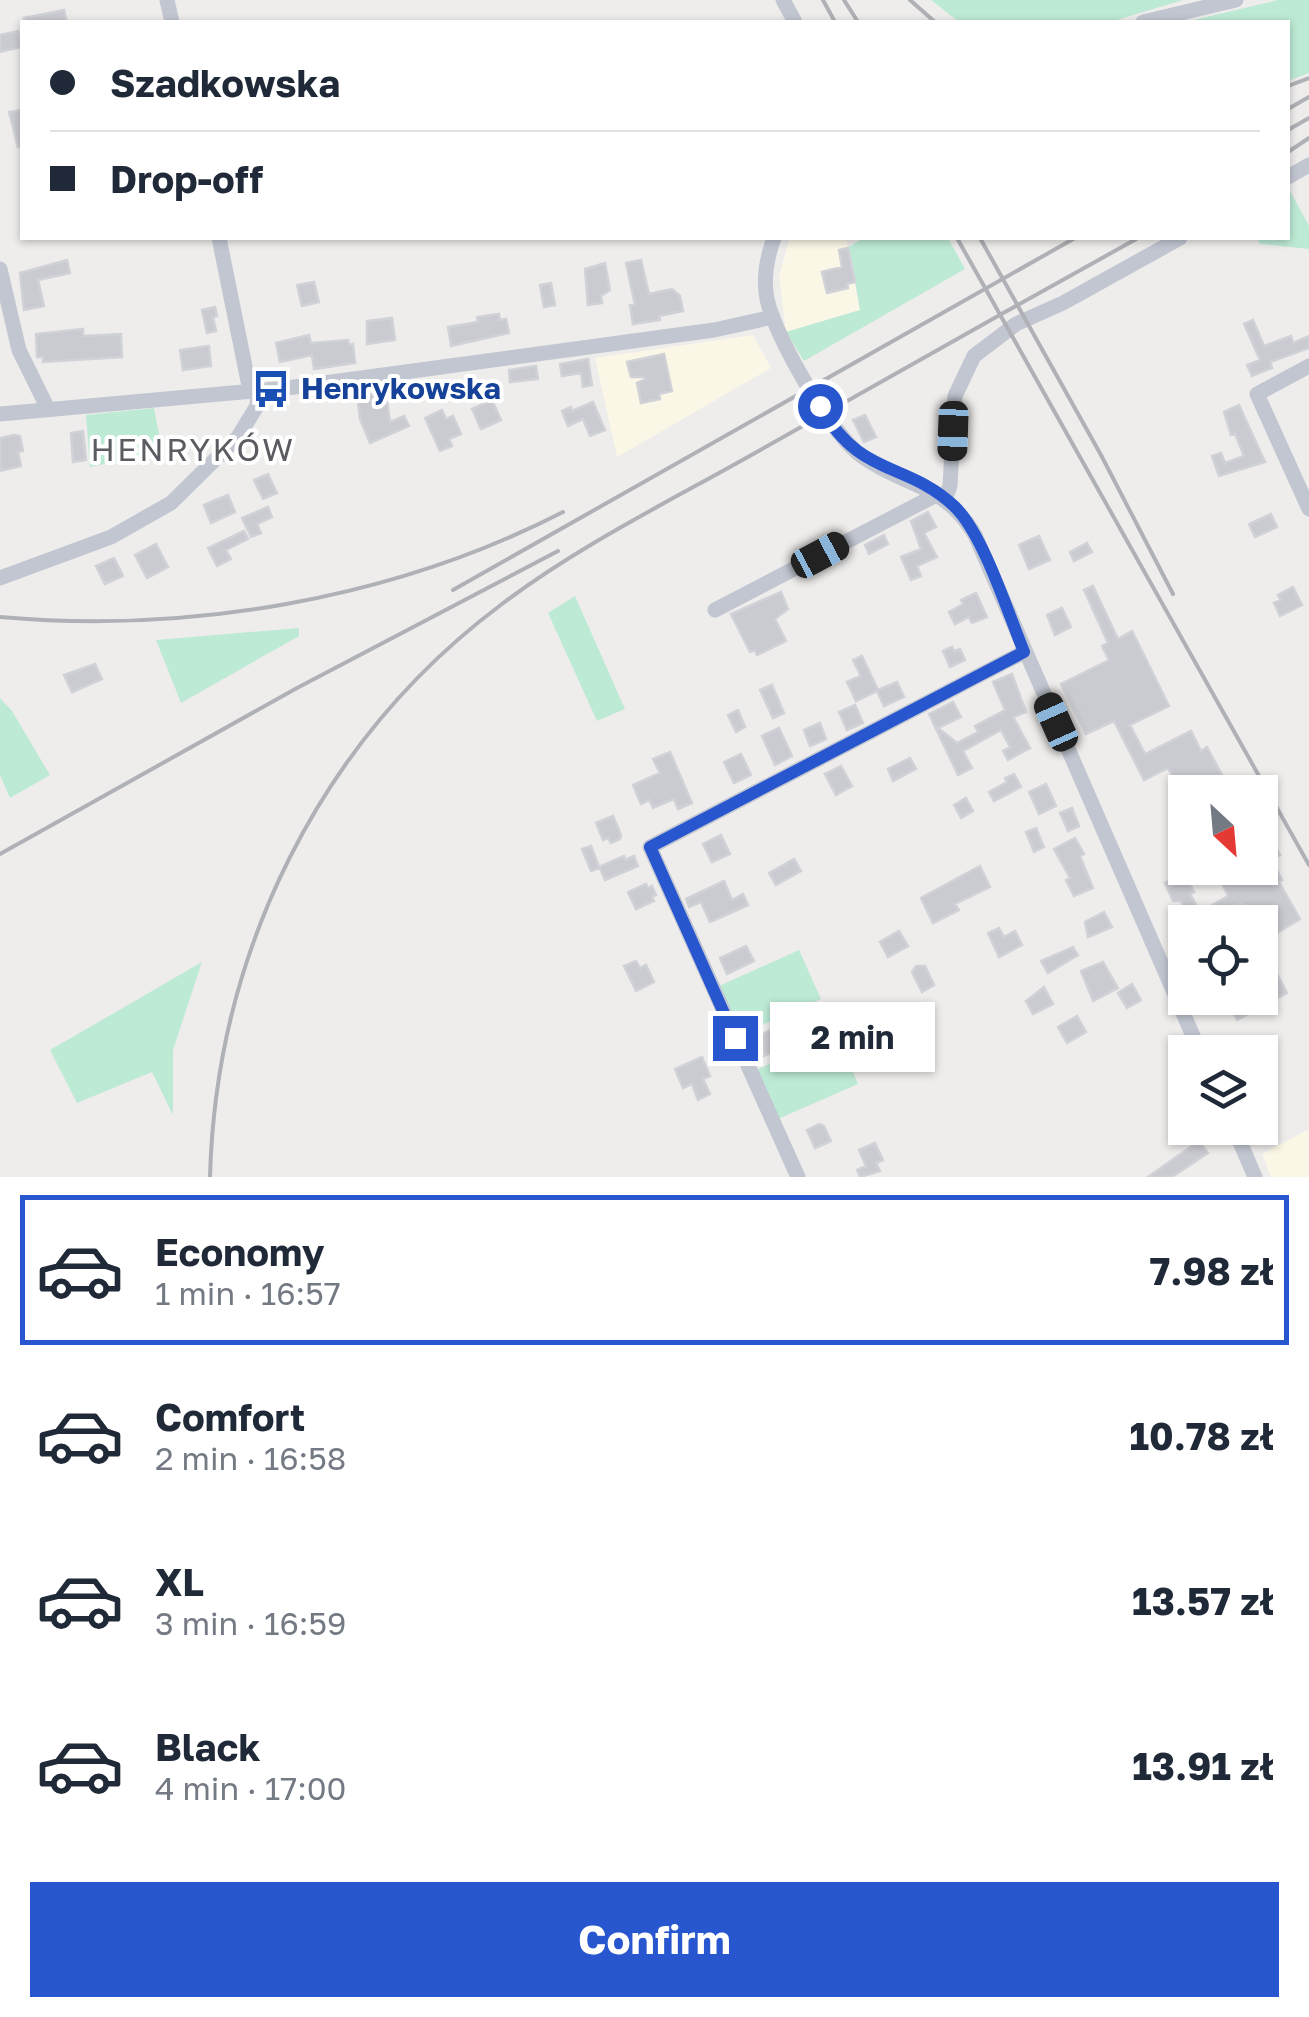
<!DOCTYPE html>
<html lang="en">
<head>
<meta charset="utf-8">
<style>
  :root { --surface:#fff; --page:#f2f2f3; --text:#1f2937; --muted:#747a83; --line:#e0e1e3; --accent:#2856ce }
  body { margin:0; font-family:"Golos Text",sans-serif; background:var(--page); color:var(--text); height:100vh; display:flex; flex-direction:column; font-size:38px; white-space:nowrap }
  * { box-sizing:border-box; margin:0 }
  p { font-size:32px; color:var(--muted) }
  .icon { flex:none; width:55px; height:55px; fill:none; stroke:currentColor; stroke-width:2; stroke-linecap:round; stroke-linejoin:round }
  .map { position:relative; height:1177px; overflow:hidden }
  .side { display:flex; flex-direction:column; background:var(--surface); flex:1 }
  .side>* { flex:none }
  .guide { position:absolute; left:20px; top:20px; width:1270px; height:220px; border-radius:0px; box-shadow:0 2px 8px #0004; display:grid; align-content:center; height:220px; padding:0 30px; background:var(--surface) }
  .needle { width:65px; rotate:154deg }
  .controls { position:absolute; left:1168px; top:775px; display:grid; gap:20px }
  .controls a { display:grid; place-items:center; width:110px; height:110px; border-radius:0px; background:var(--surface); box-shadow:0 2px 8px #0004; font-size:50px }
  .end { position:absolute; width:45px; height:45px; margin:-22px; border:12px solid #2856ce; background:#fff; box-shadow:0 0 0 5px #fff }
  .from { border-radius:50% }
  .bubble { position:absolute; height:70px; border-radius:0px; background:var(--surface); box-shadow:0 2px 8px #0004; font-size:32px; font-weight:700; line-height:70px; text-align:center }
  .car { position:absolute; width:30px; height:60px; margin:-30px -15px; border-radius:12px; box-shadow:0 0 8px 2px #0007; background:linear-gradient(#222 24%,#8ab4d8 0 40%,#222 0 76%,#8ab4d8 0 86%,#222 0) }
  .guide b { display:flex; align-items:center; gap:35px; height:95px; font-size:38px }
  .guide b+b { border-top:2px solid var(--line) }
  .guide i { width:25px; height:25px; background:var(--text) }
  ul { padding:18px 0 0; list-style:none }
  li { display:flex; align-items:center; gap:30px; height:150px; margin:0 20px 15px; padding:0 10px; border:5px solid transparent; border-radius:0px }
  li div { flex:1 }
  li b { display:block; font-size:38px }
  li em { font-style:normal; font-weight:700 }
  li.on { border-color:var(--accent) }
  li>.icon { width:90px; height:90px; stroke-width:1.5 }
  .cta { display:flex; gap:20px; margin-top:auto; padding:20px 30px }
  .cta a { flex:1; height:115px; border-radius:0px; background:var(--accent); color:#fff; font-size:40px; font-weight:700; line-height:115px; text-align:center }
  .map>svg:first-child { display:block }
</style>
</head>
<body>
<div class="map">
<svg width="1309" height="1177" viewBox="0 0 1309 1177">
  <rect width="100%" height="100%" fill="#efedec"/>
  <!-- commercial -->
  <path fill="#faf7e6" d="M790,238H846L860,310L786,332L779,276Z
    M753,335L771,368L617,457L595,358Z
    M1309,1129V1177H1271L1262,1154Z"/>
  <!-- green -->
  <path fill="#bdead5" d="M931,0H1183L1110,22H959Z
    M1278,0H1309V73L1288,81V22H1185Z
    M1289,189L1309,226V249L1260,244L1257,238H1288Z
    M863,238H948L965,269L804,361L786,332L860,310L849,247Z
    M154,408L161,444L152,454L90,467L86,415Z
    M575,596L625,709L597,721L548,613Z
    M299,628V636L181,703L156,640Z
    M0,698L12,711L50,775L10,798L0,775Z
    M799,950L821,999L740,1035L719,986Z
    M202,962L173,1050V1115L152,1072L77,1103L50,1050Z
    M836,1034L858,1084L778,1119L756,1070Z"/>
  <!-- building -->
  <path fill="#cacbd1" stroke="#d1d2d7" stroke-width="2.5" d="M64,10L67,22H25L24,18Z
    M18,31L21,47L0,52V35Z
    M22,110V146L18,147L9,112Z
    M848,248L855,282L847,284L848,288L827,293L822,272L842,267L839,250Z
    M67,260L70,273L38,280L44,306L24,310L20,273Z
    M641,260L649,294L672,289L680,296L683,311L659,316L660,320L633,324L630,305H635L626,263Z
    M605,263L610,290L601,296L602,303L588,305L585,269Z
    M314,282L319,302L302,306L297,285Z
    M551,283L555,305L544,307L540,285Z
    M215,307L217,316L213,317L216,331L207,333L202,310Z
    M499,314L500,320L506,319L509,333L451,346L448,327L478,322L477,317Z
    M392,318L395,340L367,344V321Z
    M1253,320L1264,346L1291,336L1293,343L1309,336V348L1270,362L1272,368L1252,376L1247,365L1260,360L1244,324Z
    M83,329V336L121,334L122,357L43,362V357H37L36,334Z
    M309,335L311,343L348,340L349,345L353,344L355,363L314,369L312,355L280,362L276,343Z
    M209,346L211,366L183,370L180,350Z
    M664,354L672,391L659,394L660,399L641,403L637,383L646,379L645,377H631L627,362Z
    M588,359L592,385L583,387L581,373L562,376L560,364Z
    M536,366L538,379L510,382L509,370Z
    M386,394L390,422L404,416L409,426L370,443L360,419L357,395Z
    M492,400L501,420L481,429L472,409Z
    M593,402L605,430L590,436L583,419L568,426L562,411L571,407L572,411Z
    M1239,405L1265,462L1219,476L1212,456L1221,453L1225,463L1244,456L1235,434L1231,435L1224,412Z
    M442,410L446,419L453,416L461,434L449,439L452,446L440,451L425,418Z
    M865,415L876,437L864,442L853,420Z
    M83,431L86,460L73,462L71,433Z
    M14,435L20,436L23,451L18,452L21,466L0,471V438Z
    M268,474L277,493L263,499L254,480Z
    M228,495L235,512L211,523L204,505Z
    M268,507L272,517L257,524L261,533L251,537L242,518Z
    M928,512L936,527L924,533L937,557L917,566L921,576L911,580L901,557L921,549L911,521Z
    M1271,514L1277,527L1255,537L1249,524Z
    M244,531L248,539L226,550L231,559L217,566L208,548Z
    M884,535L888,544L869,554L865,545Z
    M1039,536L1050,560L1029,569L1019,545Z
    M1087,543L1092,552L1074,561L1070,552Z
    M156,544L168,567L147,578L135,555Z
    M114,558L123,576L105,584L96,566Z
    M1093,586L1118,639L1132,631L1169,706L1130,725L1145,754L1191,731L1201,751L1207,747L1231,792H1181L1168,768L1144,780L1114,721L1086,734L1061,684L1109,660L1102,646L1108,643L1084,590Z
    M1293,587L1302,605L1280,616L1274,603L1281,600L1278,595Z
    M781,592L788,609L775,619L786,641L757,655L755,650L750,652L731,614Z
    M976,593L987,617L972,623L969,617L955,624L949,612L963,604L961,600Z
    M1062,608L1071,627L1055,635L1047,615Z
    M952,647L954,651L960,649L965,660L950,667L943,651Z
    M862,656L878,690L897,682L904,697L884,706L877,691L856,701L847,682L861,676L853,660Z
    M95,664L102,679L72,692L64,675Z
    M1012,674L1026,712L1013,717L1030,748L1008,760L1003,751L1010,747L1001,730L963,751L972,768L958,775L929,714L953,702L961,717L938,728L957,743L978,732L975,726L1005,710L993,682Z
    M772,685L784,713L773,718L760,690Z
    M855,705L863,723L847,730L839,712Z
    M738,710L745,727L736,732L728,715Z
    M820,723L826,739L810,746L804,730Z
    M779,728L792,756L775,765L762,736Z
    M670,752L692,803L678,809L674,799L653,808L649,800L641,804L633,785L660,773L653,759Z
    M741,754L751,775L734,783L724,762Z
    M910,758L916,769L893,781L888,769Z
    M841,766L852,786L836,795L825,774Z
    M1014,774L1021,787L994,801L989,792L1007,782L1005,778Z
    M1046,784L1056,806L1039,814L1029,792Z
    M966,798L973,811L961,818L954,805Z
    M1072,808L1079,826L1068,831L1060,813Z
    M613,816L621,835L620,839L611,843L608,838L603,840L596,823Z
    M1260,819L1280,855L1271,859L1282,880L1279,882L1300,919L1260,943V922H1252L1241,903L1218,916L1222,922H1182L1190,918L1181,901H1173L1165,883L1185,874L1194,892L1190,894L1200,912L1228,896L1215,868H1260Z
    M1036,828L1044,847L1034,852L1026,832Z
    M721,835L730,854L712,862L703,844Z
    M1075,838L1084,854L1080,856L1093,888L1074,896L1066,880L1070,878L1054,849Z
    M591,846L599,867L624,856L625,860L634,856L638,866L605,880L600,868L591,871L582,849Z
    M794,859L801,871L776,885L769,873Z
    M980,866L990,887L955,904L959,910L933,923L921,898Z
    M724,881L732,900L743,894L748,905L710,922L701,902L689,907L686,899Z
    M646,884L648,888L652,886L656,895L652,897L654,901L636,909L628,892Z
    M1104,912L1112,927L1088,937L1085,922Z
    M999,928L1004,937L1015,931L1022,945L999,957L988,933Z
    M899,931L908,946L888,957L880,942Z
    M746,946L754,961L727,974L720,958Z
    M1073,947L1078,955L1048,973L1041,961Z
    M636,961L640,968L646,965L654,982L636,991L624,966Z
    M1103,962L1118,988L1093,1001L1081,971Z
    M916,966H925L934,985L922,992L912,972Z
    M1277,974L1287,993L1237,1020L1227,1001L1234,998H1260V983Z
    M1132,984L1141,1000L1127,1008L1118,993Z
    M1044,987L1053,1004L1033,1014L1026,1001Z
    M1077,1016L1086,1032L1067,1043L1058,1027Z
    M778,1027L786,1046L764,1056L759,1035Z
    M702,1057L710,1076L703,1079L710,1094L698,1100L692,1084L683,1088L675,1069Z
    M819,1124L824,1126L831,1141L815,1148L807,1130Z
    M1199,1141L1208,1153L1172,1177H1148Z
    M875,1143L883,1160L876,1163L880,1171L860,1177L857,1170L866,1166L859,1150Z"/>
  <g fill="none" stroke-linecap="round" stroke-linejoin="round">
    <!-- minor -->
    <path stroke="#c1c6d1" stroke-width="15" d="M167,0L172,22
      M783,0L795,22
      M1143,22L1236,0
      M1288,177L1309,165
      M219,238L250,391
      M774,238C767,257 763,278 767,299C774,335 832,436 863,457C907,488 944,483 975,535L1200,1052
      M0,269L19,350L48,409
      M1309,366L1257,394L1309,509
      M0,414L287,388L714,330L773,317
      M945,499L950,486L955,396L974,356L1016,324L1063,303L1180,238
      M0,578L111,537L171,503L238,437L257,406L258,390
      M715,610L938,494
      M1234,1128L1255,1177
      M798,1177L650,847L1024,652"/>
    <!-- rail -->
    <path stroke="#afb1b6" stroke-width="4" d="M823,0L835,22
      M844,0L858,22
      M910,0L935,22
      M1288,86L1309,78
      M1288,109L1309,97
      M1288,130L1309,118
      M1288,152L1309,138
      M957,238L1309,865
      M980,238L1101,455L1173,594
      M453,590L1075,238
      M0,617C189,634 394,599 563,512
      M0,854L297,688L558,551
      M210,1177C216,952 320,740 502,604C580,545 670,501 755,453C882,381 1010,309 1138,238"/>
  </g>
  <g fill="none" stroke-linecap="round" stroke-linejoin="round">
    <!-- route -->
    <path stroke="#2856ce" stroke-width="12" d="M735,1038L650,847L1024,652C1008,613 983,533 954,506C906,461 860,478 820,406"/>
  </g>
  <!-- icons -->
  <defs>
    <g id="bus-bare" transform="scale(3)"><path d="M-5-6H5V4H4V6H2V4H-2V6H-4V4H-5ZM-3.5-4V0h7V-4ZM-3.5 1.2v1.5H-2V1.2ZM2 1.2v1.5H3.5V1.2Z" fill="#1a4fb4" stroke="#fff" stroke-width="2.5" paint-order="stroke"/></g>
  </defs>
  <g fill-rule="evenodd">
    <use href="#bus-bare" x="271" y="389"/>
  </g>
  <g text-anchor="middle" stroke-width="8" stroke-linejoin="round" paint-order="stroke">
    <!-- transit labels -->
    <g font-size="30" font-weight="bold" fill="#164399" stroke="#fff" text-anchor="start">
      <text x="301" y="399">Henrykowska</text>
    </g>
    <!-- neighbourhood labels -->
    <g font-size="32" letter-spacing="2.5" fill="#5a5c61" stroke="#fff">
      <text x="193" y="461">HENRYKÓW</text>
    </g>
  </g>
</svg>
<div class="controls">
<a><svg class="needle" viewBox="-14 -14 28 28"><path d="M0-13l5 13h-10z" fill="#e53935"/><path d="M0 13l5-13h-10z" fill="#747a83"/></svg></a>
<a><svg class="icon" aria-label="locate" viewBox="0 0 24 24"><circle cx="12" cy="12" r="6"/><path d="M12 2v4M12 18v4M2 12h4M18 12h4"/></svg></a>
<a><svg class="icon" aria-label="layers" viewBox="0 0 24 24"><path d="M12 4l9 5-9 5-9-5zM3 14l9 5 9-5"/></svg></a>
</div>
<i class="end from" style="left:820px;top:406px"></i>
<i class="end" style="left:735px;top:1038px"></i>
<div class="bubble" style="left:770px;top:1002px;width:165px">2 min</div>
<i class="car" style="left:953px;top:431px;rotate:182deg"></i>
<i class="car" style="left:820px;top:555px;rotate:62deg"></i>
<i class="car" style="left:1056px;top:722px;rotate:336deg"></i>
<div class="guide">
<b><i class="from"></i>Szadkowska</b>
<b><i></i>Drop-off</b>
</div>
</div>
<section class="side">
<ul>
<li class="on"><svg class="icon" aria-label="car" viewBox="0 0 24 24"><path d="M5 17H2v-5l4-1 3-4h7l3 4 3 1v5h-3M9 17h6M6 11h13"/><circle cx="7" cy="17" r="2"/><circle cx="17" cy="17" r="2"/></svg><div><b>Economy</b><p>1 min · 16:57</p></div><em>7.98 zł</em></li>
<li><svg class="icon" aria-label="car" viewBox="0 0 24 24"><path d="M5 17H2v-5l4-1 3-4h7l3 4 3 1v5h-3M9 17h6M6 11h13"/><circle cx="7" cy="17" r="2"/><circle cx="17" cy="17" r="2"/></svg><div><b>Comfort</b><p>2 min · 16:58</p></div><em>10.78 zł</em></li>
<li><svg class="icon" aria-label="car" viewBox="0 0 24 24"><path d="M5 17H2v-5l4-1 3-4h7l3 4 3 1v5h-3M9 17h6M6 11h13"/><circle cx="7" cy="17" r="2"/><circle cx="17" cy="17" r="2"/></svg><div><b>XL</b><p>3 min · 16:59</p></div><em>13.57 zł</em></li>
<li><svg class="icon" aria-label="car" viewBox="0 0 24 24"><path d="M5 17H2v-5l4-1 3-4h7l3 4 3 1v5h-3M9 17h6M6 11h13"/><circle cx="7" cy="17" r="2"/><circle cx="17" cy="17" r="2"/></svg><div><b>Black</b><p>4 min · 17:00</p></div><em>13.91 zł</em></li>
</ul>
<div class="cta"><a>Confirm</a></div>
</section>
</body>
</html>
